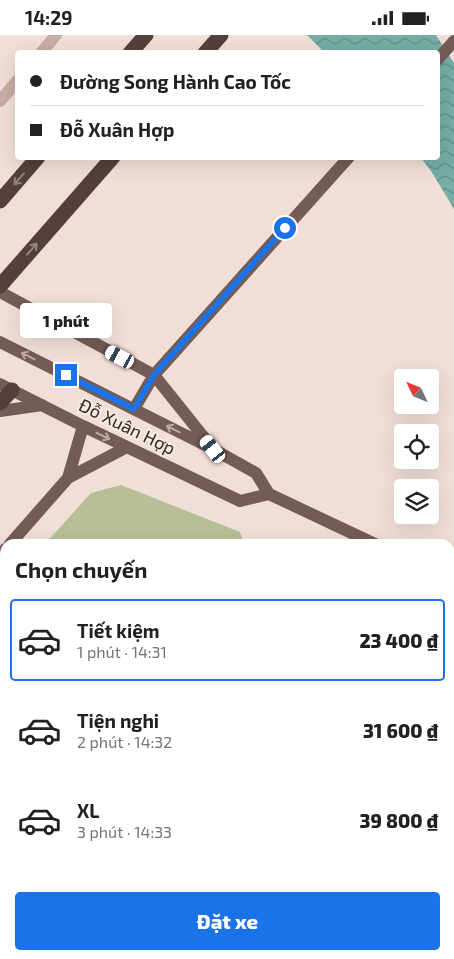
<!DOCTYPE html>
<html lang="vi">
<head>
<meta charset="utf-8">
<style>
  :root { --surface:#fff; --page:#f2f2f2; --text:#202124; --muted:#757577; --line:#e0e0e0; --accent:#1a73e8 }
  body { margin:0; font-family:"Exo 2",sans-serif; background:var(--page); color:var(--text); height:100vh; display:flex; flex-direction:column; font-size:19px; white-space:nowrap }
  * { box-sizing:border-box; margin:0 }
  p { font-size:16px; color:var(--muted) }
  .icon { flex:none; width:28px; height:28px; fill:none; stroke:currentColor; stroke-width:2; stroke-linecap:round; stroke-linejoin:round }
  .map { position:relative; flex:1; overflow:hidden }
  .details { position:absolute; left:0px; top:504px; width:455px; height:421px; display:flex; flex-direction:column; background:var(--surface); border-radius:15px 15px 0 0; box-shadow:0 5px 20px #0002 }
  .details>* { flex:none }
  .banner { position:absolute; left:15px; top:15px; width:425px; height:110px; border-radius:5px; box-shadow:0 5px 20px #0002; display:grid; align-content:center; height:110px; padding:0 15px; background:var(--surface) }
  .needle { width:32px; rotate:313deg }
  .buttons { position:absolute; left:394px; top:334px; display:grid; gap:10px }
  .buttons a { display:grid; place-items:center; width:45px; height:45px; border-radius:5px; background:var(--surface); box-shadow:0 5px 20px #0002; font-size:25px }
  .end { position:absolute; width:22px; height:22px; margin:-11px; border:6px solid #1a73e8; background:#fff; box-shadow:0 0 0 2px #fff }
  .from { border-radius:50% }
  .bubble { position:absolute; height:35px; border-radius:5px; background:var(--surface); box-shadow:0 5px 20px #0002; font-size:16px; font-weight:800; line-height:35px; text-align:center }
  .car { position:absolute; width:15px; height:30px; margin:-15px -8px; border-radius:6px; box-shadow:0 0 4px 1px #0007; background:linear-gradient(#fff 24%,#345 0 40%,#fff 0 76%,#345 0 86%,#fff 0) }
  .banner b { display:flex; align-items:center; gap:18px; height:48px; font-size:19px }
  .banner b+b { border-top:1px solid var(--line) }
  .banner i { width:12px; height:12px; background:var(--text) }
  ul { padding:0; list-style:none }
  li { display:flex; align-items:center; gap:15px; height:82px; margin:0 10px 8px; padding:0 5px; border:2px solid transparent; border-radius:5px }
  li div { flex:1 }
  li b { display:block; font-size:19px }
  li em { font-style:normal; font-weight:800 }
  li.current { border-color:var(--accent) }
  li>.icon { width:45px; height:45px; stroke-width:1.5 }
  h2 { padding:0 15px; font-size:22px; line-height:60px }
  .button { display:flex; gap:10px; margin-top:auto; padding:10px 15px }
  .button a { flex:1; height:58px; border-radius:5px; background:var(--accent); color:#fff; font-size:20px; font-weight:800; line-height:58px; text-align:center }
  .status { display:flex; justify-content:space-between; align-items:center; height:35px; padding:0 25px; background:var(--surface); direction:ltr }
  .status svg { height:14px; fill:currentColor }
  .map>svg:first-child { display:block }
</style>
</head>
<body>
<div class="status"><b>14:29</b><svg viewBox="0 0 49 12"><path d="M0 12V9h3v3zM5 12V6h3v6zM10 12V3h3v9zM15 12V0h3v12zM26 1h20v11H26zM47 4h2v5h-2z"/></svg></div>
<div class="map">
<svg width="454" height="924" viewBox="0 0 454 924">
  <defs>
    <pattern id="water-waves" width="16" height="10" patternUnits="userSpaceOnUse" patternTransform="scale(1.25)"><rect width="16" height="10" fill="#76ada6"/><path d="M0 5q4-4 8 0t8 0" fill="none" stroke="#618d87"/></pattern>
  </defs>
  <rect width="100%" height="100%" fill="#f0dfd6"/>
  <!-- grass -->
  <path fill="#b8bf97" d="M121,450L240,497L244,509H45L91,458Z"/>
  <!-- water -->
  <path fill="url(#water-waves)" d="M307,0H436L454,28V174L431,136L421,123L438,122V18L324,17Z
    M454,737V827L450,834V743Z
    M330,920H396L394,924H327Z"/>
  <g fill="none" stroke-linecap="round" stroke-linejoin="round">
    <!-- minor -->
    <path stroke="#c8ada3" stroke-width="12" d="M41,18L56,0
      M0,66L18,45
      M450,695L454,690
      M0,826L5,830
      M105,920L109,924
      M286,924L289,920"/>
    <!-- major -->
    <path stroke="#755b56" stroke-width="12" d="M438,24L454,6
      M0,257L154,340L210,410
      M0,307L213,414L256,438L269,459L375,509
      M0,349L83,391L240,466L269,459
      M134,374L154,340L349,122
      M0,376L42,370
      M68,443L83,391
      M10,509L68,443L127,412
      M0,520L5,514
      M450,544L454,546"/>
    <!-- highway -->
    <path stroke="#543f3c" stroke-width="15" d="M130,18L146,0
      M205,18L221,0
      M0,166L38,122
      M0,251L113,122
      M0,368L12,355"/>
  </g>
  <!-- one-way arrows -->
  <defs><path id="oneway-shaft" d="M-6 0H5M1.5-3L5.5 0L1.5 3" fill="none" stroke-width="1.6" stroke-linecap="round" stroke-linejoin="round" transform="scale(1.25)"/></defs>
  <g stroke="#96837e">
    <use href="#oneway-shaft" transform="translate(19 144) rotate(131)"/>
    <use href="#oneway-shaft" transform="translate(32 214) rotate(-49)"/>
  </g>
  <g stroke="#bdaaa3">
    <use href="#oneway-shaft" transform="translate(28 321) rotate(-153)"/>
    <use href="#oneway-shaft" transform="translate(173 394) rotate(-153)"/>
    <use href="#oneway-shaft" transform="translate(103 401) rotate(26)"/>
  </g>
  <g fill="none" stroke-linecap="round" stroke-linejoin="round">
    <!-- route -->
    <path stroke="#1a73e8" stroke-width="6" d="M66,340L134,374L154,340L285,193"/>
  </g>
  <g text-anchor="middle" stroke-width="4" stroke-linejoin="round" paint-order="stroke">
    <!-- street labels -->
    <g font-size="18" fill="#332725" stroke="#f8eae2">
      <text transform="translate(127 392) rotate(26)" y="6">Đỗ Xuân Hợp</text>
    </g>
  </g>
</svg>
<div class="buttons">
<a><svg class="needle" viewBox="-14 -14 28 28"><path d="M0-13l5 13h-10z" fill="#e53935"/><path d="M0 13l5-13h-10z" fill="#757577"/></svg></a>
<a><svg class="icon" aria-label="locate" viewBox="0 0 24 24"><circle cx="12" cy="12" r="6"/><path d="M12 2v4M12 18v4M2 12h4M18 12h4"/></svg></a>
<a><svg class="icon" aria-label="layers" viewBox="0 0 24 24"><path d="M12 4l9 5-9 5-9-5zM3 14l9 5 9-5"/></svg></a>
</div>
<i class="end from" style="left:285px;top:193px"></i>
<i class="end" style="left:66px;top:340px"></i>
<div class="bubble" style="left:20px;top:268px;width:92px">1 phút</div>
<i class="car" style="left:120px;top:322px;rotate:298deg"></i>
<i class="car" style="left:213px;top:414px;rotate:321deg"></i>
<div class="banner">
<b><i class="from"></i>Đường Song Hành Cao Tốc</b>
<b><i></i>Đỗ Xuân Hợp</b>
</div>
<section class="details">
<h2>Chọn chuyến</h2>
<ul>
<li class="current"><svg class="icon" aria-label="car" viewBox="0 0 24 24"><path d="M5 17H2v-5l4-1 3-4h7l3 4 3 1v5h-3M9 17h6M6 11h13"/><circle cx="7" cy="17" r="2"/><circle cx="17" cy="17" r="2"/></svg><div><b>Tiết kiệm</b><p>1 phút · 14:31</p></div><em>23 400 ₫</em></li>
<li><svg class="icon" aria-label="car" viewBox="0 0 24 24"><path d="M5 17H2v-5l4-1 3-4h7l3 4 3 1v5h-3M9 17h6M6 11h13"/><circle cx="7" cy="17" r="2"/><circle cx="17" cy="17" r="2"/></svg><div><b>Tiện nghi</b><p>2 phút · 14:32</p></div><em>31 600 ₫</em></li>
<li><svg class="icon" aria-label="car" viewBox="0 0 24 24"><path d="M5 17H2v-5l4-1 3-4h7l3 4 3 1v5h-3M9 17h6M6 11h13"/><circle cx="7" cy="17" r="2"/><circle cx="17" cy="17" r="2"/></svg><div><b>XL</b><p>3 phút · 14:33</p></div><em>39 800 ₫</em></li>
</ul>
<div class="button"><a>Đặt xe</a></div>
</section>
</div>
</body>
</html>
